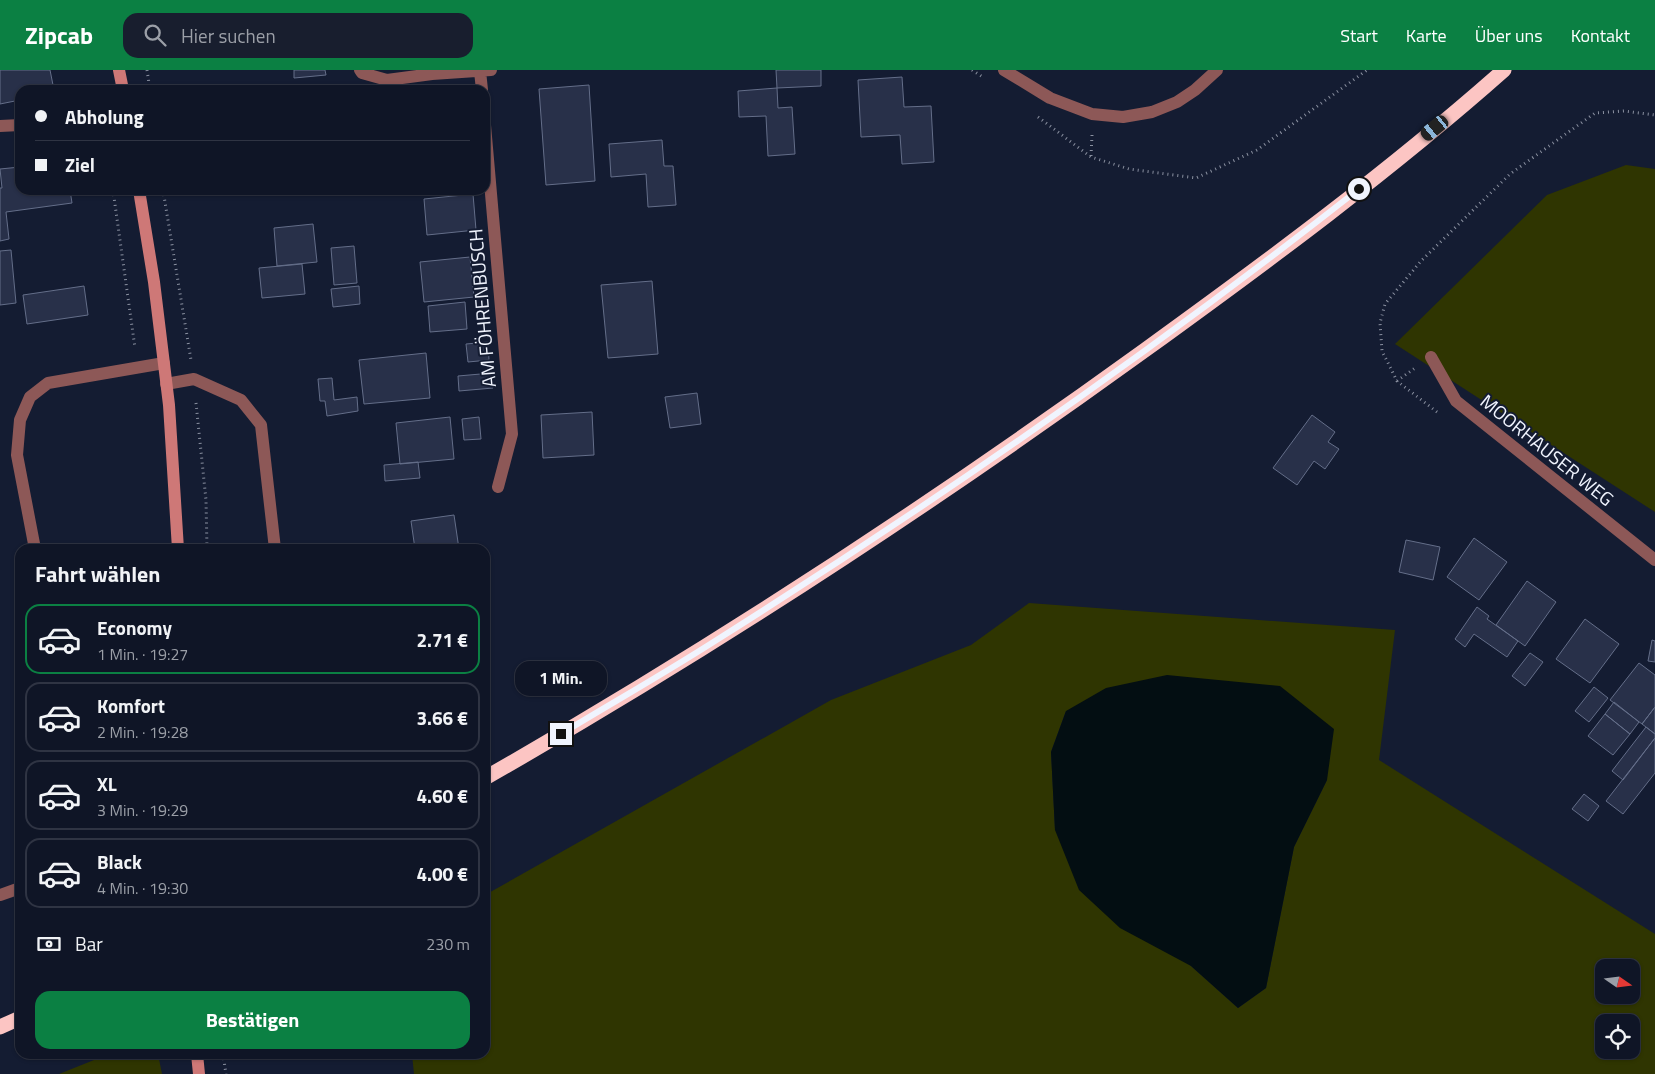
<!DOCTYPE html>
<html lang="de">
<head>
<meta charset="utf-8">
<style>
  :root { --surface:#0f1526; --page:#181e2e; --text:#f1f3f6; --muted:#9b9fa7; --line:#2f3443; --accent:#0b8043 }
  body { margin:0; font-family:"Titillium Web",sans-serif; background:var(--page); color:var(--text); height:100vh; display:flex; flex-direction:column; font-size:19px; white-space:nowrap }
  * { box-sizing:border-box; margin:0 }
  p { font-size:16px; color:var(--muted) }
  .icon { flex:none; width:28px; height:28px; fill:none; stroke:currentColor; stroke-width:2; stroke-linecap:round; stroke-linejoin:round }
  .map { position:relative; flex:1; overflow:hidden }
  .side { position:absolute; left:15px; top:474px; width:475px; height:515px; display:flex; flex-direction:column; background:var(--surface); border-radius:15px; box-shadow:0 1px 4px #0004,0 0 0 1px var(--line) }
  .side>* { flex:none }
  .guide { position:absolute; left:15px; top:15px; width:475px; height:110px; border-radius:15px; box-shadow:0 1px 4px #0004,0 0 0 1px var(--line); display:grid; align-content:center; height:110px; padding:0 20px; background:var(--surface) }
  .needle { width:32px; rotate:104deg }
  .tools { position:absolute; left:1595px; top:889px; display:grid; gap:10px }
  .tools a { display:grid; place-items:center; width:45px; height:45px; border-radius:10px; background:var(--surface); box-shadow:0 1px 4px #0004,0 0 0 1px var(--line); font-size:25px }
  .end { position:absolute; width:22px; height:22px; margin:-11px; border:6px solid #f0f4fe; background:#111; box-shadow:0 0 0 2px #111 }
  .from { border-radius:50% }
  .bubble { position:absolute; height:35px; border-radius:15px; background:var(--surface); box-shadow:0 1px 4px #0004,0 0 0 1px var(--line); font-size:16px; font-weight:700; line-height:35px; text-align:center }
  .car { position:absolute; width:15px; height:30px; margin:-15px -8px; border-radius:6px; box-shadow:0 0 4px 1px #0007; background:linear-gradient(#222 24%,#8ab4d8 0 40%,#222 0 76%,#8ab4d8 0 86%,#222 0) }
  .guide b { display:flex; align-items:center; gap:18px; height:48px; font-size:19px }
  .guide b+b { border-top:1px solid var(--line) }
  .guide i { width:12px; height:12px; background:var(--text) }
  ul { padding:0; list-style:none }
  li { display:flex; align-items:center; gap:15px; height:70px; margin:0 10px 8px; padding:0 10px; border:2px solid var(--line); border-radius:15px }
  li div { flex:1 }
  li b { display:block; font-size:19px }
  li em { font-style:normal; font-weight:700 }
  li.on { border-color:var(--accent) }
  li>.icon { width:45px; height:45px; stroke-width:1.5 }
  h2 { padding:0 20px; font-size:22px; line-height:60px }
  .pay { display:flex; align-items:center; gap:12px; height:55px; padding:0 20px; font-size:19px }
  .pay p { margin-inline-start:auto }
  .button { display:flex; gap:10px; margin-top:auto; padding:10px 20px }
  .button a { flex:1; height:58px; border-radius:15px; background:var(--accent); color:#fff; font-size:20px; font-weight:700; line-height:58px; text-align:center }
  header { display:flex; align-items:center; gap:30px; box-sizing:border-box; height:70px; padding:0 25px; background:var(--accent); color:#fff }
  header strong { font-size:24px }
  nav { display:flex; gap:28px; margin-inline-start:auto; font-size:18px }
  .search { width:350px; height:45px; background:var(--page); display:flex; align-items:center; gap:12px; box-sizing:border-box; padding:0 18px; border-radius:15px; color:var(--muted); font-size:19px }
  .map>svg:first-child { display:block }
</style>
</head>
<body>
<header>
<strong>Zipcab</strong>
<div class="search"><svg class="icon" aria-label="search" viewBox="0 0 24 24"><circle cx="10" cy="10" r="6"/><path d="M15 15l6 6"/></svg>Hier suchen</div>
<nav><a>Start</a><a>Karte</a><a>Über uns</a><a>Kontakt</a></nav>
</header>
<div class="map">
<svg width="1655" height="1004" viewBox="0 0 1655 1004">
  <rect width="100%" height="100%" fill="#141c32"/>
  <!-- green -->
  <path fill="#2f3501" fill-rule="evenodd" d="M1626,95L1655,99V442L1395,274L1547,125Z
    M1029,533L1395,560L1379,690L1655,864V1004H414L412,984H485V825L831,630L971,575ZM1066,641L1327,710L1294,777L1266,918L1238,938L1191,896L1055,760L1051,682ZM1604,898H1631V925H1604ZM1604,952H1631V980H1604Z
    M109,984H158L162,1004H59Z"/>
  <!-- water -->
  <path fill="#030e12" d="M1167,605L1280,616L1334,659L1327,710L1294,777L1266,918L1238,938L1191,896L1120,858L1079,820L1055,760L1051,682L1066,641L1106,618Z"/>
  <!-- building -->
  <path fill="#283049" stroke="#646e89" d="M0,0H50L54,20H20V30L0,34Z
    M294,0H325L326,5L294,8Z
    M776,0H821V16L777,18Z
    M902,7L904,37L931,36L934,92L902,94L900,65L861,67L858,10Z
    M589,15L595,111L546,115L539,19Z
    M777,18L778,38L792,37L795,84L768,86L766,46L739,47L738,21Z
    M662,70L664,96H673L676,135L648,137L646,104L611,107L609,74Z
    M20,97V120H70L72,133L6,142L9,169L0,171V118H2L0,99Z
    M473,124L476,160L427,165L424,129Z
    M313,154L317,192L277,196L274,158Z
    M354,176L357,213L334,215L331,178Z
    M11,180L16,233L0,235V181Z
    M470,187L474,227L424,232L420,192Z
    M302,194L305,224L262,228L259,198Z
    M652,211L658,284L608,288L601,215Z
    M84,216L88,245L27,254L23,225Z
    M359,216L360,234L333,237L331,219Z
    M465,232L467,259L430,262L428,236Z
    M488,272L489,290L468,292L466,274Z
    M426,283L430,328L364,334L359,290Z
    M492,303L493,318L459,321L458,306Z
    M332,308L334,330L357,327L358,341L327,346L325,331H320L318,309Z
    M697,323L701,354L670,358L665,327Z
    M592,342L594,385L543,388L541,345Z
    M1312,345L1335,362L1328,372L1339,379L1325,399L1314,391L1297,415L1273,398Z
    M450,347L454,389L400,394L396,353Z
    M479,347L481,369L464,370L462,349Z
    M418,392L420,408L385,411L384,395Z
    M454,445L459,479H415L411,451Z
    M1474,468L1507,492L1479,530L1447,507Z
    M1406,470L1440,477L1433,510L1399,502Z
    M1527,511L1556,532L1525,576L1496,555Z
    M1477,537L1489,546L1487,549L1518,571L1507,587L1474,564L1465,577L1455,569Z
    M1585,549L1619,574L1590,613L1556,589Z
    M1652,570L1655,571V592L1648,591Z
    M1530,583L1543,592L1525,616L1512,606Z
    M1639,593L1655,605V637L1642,654L1610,630Z
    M1594,617L1608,628L1589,652L1575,641Z
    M1614,632L1639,652L1630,664L1605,644Z
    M1655,637V664L1642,654Z
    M1605,644L1630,664L1613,685L1588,666Z
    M1646,657L1655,664V668L1623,710L1612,701Z
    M1655,668V703L1623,744L1606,731Z
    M1584,724L1599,736L1588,751L1572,739Z"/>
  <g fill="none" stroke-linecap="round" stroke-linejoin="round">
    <!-- path -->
    <path stroke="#8b91a1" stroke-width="3" stroke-dasharray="1 4" stroke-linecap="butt" d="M147,0L150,20
      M972,0L984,8
      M1038,47L1091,87L1129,99L1196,108L1257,80L1367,0
      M1091,86L1092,65
      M113,120L135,278
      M163,120L191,290
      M1397,311L1415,298
      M196,333L206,430L207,479
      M1437,342L1397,311L1382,281L1380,253L1385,234L1421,191L1510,104L1595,43L1624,41L1655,45
      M223,984L226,1004"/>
    <!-- lane -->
    <path stroke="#8d5857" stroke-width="12" d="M0,56L20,55
      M166,314L194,309L241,330L261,355L275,479
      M35,479L17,385L20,350L30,327L48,313L164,293
      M0,825L20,818"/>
    <!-- street -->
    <path stroke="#8d5857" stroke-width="12" d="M360,0L362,3L387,10L432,4L491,0
      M1004,0L1050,28L1092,44L1123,47L1152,42L1177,32L1195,20L1217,0
      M480,1L482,20
      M485,55L512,364L498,417
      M1431,287L1456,331L1655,490"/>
    <!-- secondary -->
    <path stroke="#ce7877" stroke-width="12" d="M119,0L123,20
      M139,120L154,212L169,335L178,479
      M197,984L199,1004"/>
    <!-- highway -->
    <path stroke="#fcc5c3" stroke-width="15" d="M485,708C713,578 932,434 1145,280C1268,191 1390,101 1504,0
      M0,957L20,948"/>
  </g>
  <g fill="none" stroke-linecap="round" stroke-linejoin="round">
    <!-- route -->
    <path stroke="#f0f4fe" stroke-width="6" d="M561,664C612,633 665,603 715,571C937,431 1153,281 1359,119"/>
  </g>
  <g text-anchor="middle" stroke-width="4" stroke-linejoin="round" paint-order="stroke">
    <!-- street labels -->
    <g font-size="19" fill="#f0f4fe" stroke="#141c32">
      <text transform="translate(482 238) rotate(-95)" y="7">AM FÖHRENBUSCH</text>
      <text transform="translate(1547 380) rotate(39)" y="7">MOORHAUSER WEG</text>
    </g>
  </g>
</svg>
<div class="tools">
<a><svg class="needle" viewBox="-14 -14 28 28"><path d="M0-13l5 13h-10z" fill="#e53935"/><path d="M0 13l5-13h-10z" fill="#9b9fa7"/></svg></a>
<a><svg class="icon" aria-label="locate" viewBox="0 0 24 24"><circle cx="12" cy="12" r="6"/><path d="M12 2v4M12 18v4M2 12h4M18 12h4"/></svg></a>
</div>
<i class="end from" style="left:1359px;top:119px"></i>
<i class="end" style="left:561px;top:664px"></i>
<div class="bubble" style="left:515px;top:591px;width:92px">1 Min.</div>
<i class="car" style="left:1435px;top:58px;rotate:231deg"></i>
<div class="guide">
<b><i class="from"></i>Abholung</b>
<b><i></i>Ziel</b>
</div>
<section class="side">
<h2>Fahrt wählen</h2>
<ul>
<li class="on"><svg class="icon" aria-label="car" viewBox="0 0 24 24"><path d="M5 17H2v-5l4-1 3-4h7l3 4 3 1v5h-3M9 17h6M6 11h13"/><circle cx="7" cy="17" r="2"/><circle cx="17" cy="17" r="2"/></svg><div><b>Economy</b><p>1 Min. · 19:27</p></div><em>2.71 €</em></li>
<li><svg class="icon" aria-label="car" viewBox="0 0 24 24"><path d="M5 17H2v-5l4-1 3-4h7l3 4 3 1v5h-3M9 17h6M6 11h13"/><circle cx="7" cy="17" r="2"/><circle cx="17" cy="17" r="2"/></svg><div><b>Komfort</b><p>2 Min. · 19:28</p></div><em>3.66 €</em></li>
<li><svg class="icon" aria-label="car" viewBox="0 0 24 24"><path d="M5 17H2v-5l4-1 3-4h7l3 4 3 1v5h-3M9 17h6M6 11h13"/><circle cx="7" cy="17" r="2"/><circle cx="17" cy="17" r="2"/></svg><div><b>XL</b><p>3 Min. · 19:29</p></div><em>4.60 €</em></li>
<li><svg class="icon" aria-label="car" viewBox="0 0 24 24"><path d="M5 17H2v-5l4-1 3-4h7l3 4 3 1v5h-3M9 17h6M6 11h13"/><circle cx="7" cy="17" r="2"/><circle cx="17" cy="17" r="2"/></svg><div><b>Black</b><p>4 Min. · 19:30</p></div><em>4.00 €</em></li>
</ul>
<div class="pay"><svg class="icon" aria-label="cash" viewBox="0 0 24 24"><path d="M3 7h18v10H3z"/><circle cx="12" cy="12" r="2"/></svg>Bar<p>230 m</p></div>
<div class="button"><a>Bestätigen</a></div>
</section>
</div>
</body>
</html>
